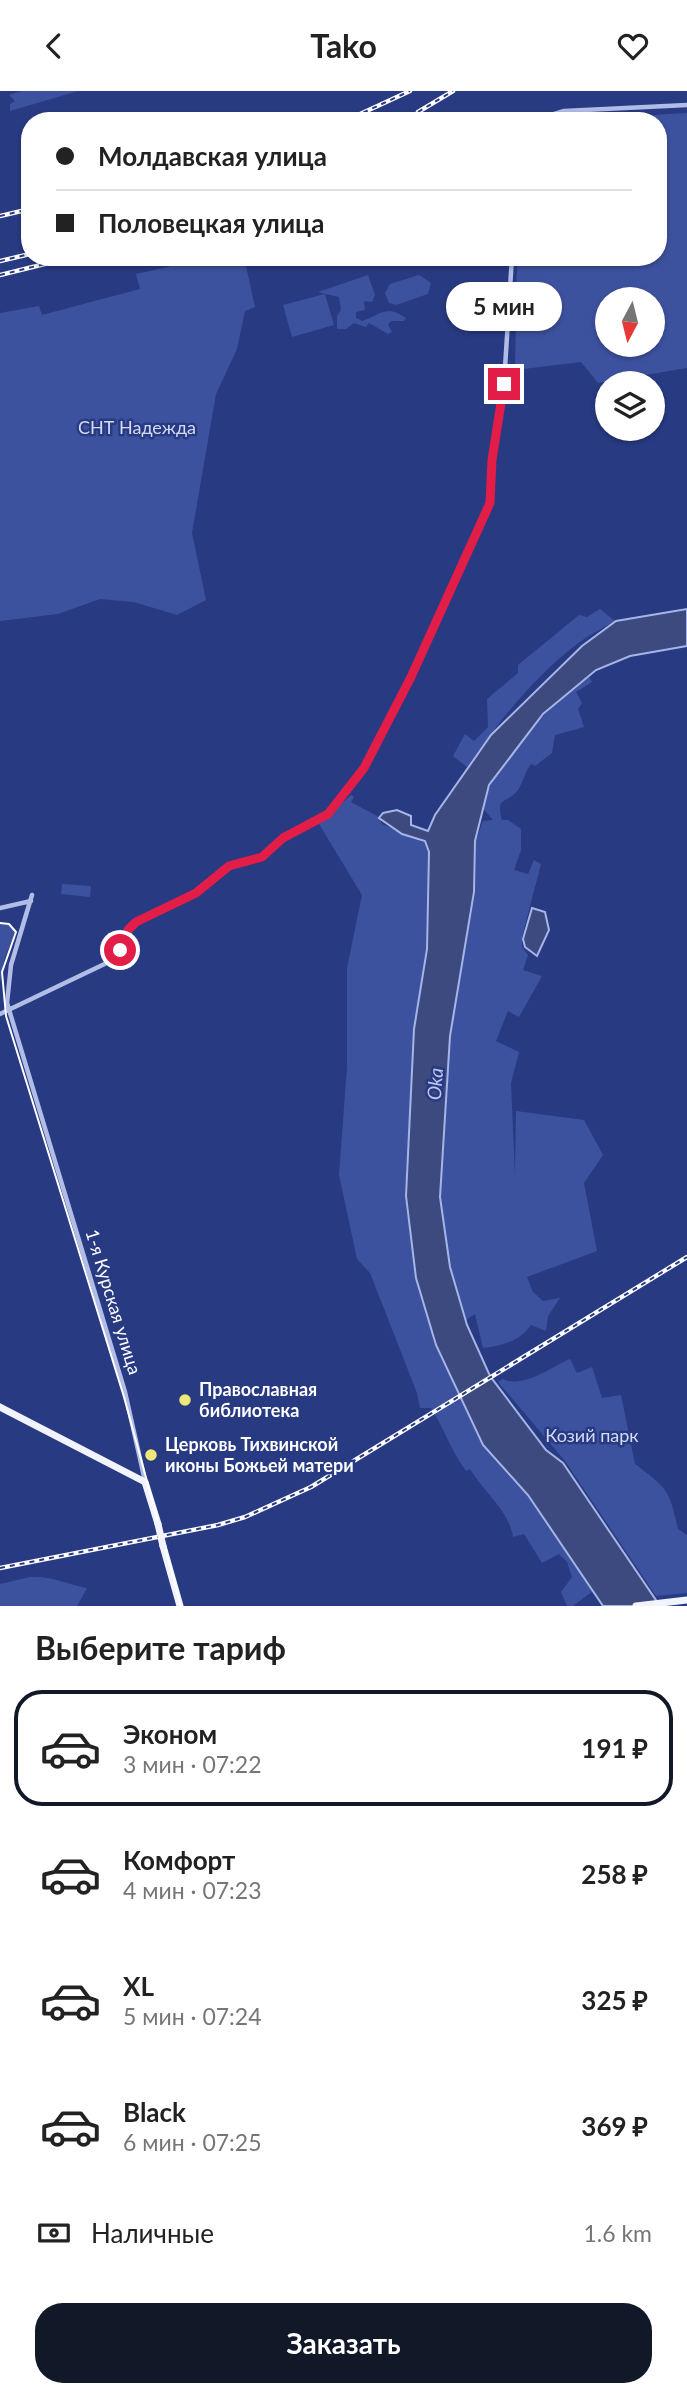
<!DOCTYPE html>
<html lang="ru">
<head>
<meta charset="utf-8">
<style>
  :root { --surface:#fff; --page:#f2f2f2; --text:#222; --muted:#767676; --line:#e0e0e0; --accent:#111827 }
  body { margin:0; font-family:Lato,sans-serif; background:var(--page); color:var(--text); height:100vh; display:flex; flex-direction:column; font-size:26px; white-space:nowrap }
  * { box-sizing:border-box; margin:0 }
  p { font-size:23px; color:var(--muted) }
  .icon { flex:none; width:38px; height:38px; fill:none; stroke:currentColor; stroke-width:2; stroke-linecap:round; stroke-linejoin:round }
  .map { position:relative; height:1515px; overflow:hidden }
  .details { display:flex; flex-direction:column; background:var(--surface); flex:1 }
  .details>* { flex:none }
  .hud { position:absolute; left:21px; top:21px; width:646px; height:154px; border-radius:28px; box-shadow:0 2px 5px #0004; display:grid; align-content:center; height:154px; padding:0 35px; background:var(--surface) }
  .needle { width:46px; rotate:187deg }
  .buttons { position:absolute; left:595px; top:196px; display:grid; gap:14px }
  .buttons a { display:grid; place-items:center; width:70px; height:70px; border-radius:50%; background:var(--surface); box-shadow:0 2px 5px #0004; font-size:35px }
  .end { position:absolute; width:32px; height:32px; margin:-16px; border:9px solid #e11d48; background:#fff; box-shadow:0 0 0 4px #fff }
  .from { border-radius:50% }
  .bubble { position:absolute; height:49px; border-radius:24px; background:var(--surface); box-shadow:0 2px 5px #0004; font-size:23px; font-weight:700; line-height:49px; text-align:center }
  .hud b { display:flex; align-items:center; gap:24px; height:66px; font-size:26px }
  .hud b+b { border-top:2px solid var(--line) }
  .hud i { width:18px; height:18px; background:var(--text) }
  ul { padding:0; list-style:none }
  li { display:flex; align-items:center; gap:21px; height:116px; margin:0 14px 10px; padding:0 21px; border:4px solid transparent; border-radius:28px }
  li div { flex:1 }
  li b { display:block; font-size:26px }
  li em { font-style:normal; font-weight:700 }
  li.current { border-color:var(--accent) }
  li>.icon { width:63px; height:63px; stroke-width:1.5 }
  h2 { padding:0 35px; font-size:32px; line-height:84px }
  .pay { display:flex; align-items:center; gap:18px; height:77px; padding:0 35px; font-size:26px }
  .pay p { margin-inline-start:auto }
  .action { display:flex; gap:14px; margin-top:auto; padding:14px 35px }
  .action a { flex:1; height:80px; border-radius:28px; background:var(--accent); color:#fff; font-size:28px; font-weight:700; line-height:80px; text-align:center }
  header { display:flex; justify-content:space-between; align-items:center; height:91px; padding:0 35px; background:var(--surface); font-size:32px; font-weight:700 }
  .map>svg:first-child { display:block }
</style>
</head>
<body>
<header><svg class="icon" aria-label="back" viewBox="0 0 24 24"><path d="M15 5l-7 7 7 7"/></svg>Tako<svg class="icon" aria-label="heart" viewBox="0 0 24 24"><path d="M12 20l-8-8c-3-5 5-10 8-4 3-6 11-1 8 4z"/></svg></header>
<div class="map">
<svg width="687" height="1515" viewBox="0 0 687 1515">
  <rect width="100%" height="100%" fill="#283a82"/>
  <!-- green -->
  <path fill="#3d529f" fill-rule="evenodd" d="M22,0H78L10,20V13L15,10L9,4Z
    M687,22V277L598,292L581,271L515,279L517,166H658V30H554ZM607,208H653V254H607Z
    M184,166H244L255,216L245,220L237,258L216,303L192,442L206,509L177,524L134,511L100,508L58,523L0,530V222L39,215L42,224L140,198L136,183L185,172Z
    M368,184L375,204L372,211L364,210L365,219L356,221V227L362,230C380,224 386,213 406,227L404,230H391L388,234L392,241L388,243L369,232L366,236L354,232L346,238H337V225L341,219L339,206L318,201Z
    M419,184L431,192L428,203L396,214L389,212L385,202L390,193Z
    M325,203L334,234L292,246L283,214Z
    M600,518L615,530C603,537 589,544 577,553C535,585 497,632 467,676L453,665L465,643L474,650L488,636L487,608L518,582V574L579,524L587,526Z
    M589,586L592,591L576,601L582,612L578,618L584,636L555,644L552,662L535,675L531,673C525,681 523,691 518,699C507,713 495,705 502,729H508L521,738V759L514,779L528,783L534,769L541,773L522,846V856L528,864L523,879L542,885L519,926L508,920L496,950L519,961L511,992L515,1085L516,1020L584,1029L603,1064L584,1092L597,1160L527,1186L533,1201L543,1210L560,1207L548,1225L546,1240L531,1234C520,1250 502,1255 483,1257L475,1223L466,1229L450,1176L440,1106L450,945L475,801L476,750L483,730L493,729L483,717C496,661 546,621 589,586Z
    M351,704L354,706L351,711L379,726L382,733L425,751L429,762L426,858L414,938L405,1105L416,1187L436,1255L482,1354L528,1404L593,1500L573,1515H567L561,1501L572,1486L567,1471L559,1463L542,1472L524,1443L513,1446C510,1421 483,1400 470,1378L466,1380C451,1360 445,1339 431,1317H420L417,1302L370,1182L357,1168L339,1084L347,976V877L362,804L319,733Z
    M62,793L91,795L90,806L61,803Z
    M0,833H9L15,841L4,869L0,892Z
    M570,1268L577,1282L592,1276L602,1307L621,1304L635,1373C668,1398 669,1398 678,1438L687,1444V1502L656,1505L565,1370L498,1291L503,1288C523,1298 551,1276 570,1268Z
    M30,1486C54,1485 66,1493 87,1497L77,1515H0V1493Z"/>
  <!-- water -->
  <path fill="#3d4a7f" stroke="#a6b5e7" stroke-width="2" d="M687,518V555L630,565L596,579L543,623L489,694L475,750L474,801L450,945L440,1106L450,1176L467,1234L490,1285L546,1359L563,1372L660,1515H603L528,1404L483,1354L436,1254L416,1187L406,1105L414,938L427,858L429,761L425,750L402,743L379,727L383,722L397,719L411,725V734L428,740L435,724L491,644L582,555L616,530Z
    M532,817L545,821L549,839L537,865L525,856L523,848Z"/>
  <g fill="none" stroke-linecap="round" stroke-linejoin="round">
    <!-- minor -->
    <path stroke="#b1bde6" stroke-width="4.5" d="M532,30L564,20L687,14
      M32,804L11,874L7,912L125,1301L145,1390
      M0,817L31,810
      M0,923L115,868L128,839L136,831L196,801L230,775L262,767L283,747L315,731L328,723L364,677L411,586L490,412L492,369L504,293L512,166"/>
    <!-- major -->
    <path stroke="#f2f4fd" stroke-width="7" d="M0,1316L145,1391L158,1433
      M163,1455L180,1515
      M636,1515L687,1509"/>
    <!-- tram -->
    <path stroke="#fff" stroke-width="2" d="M0,832L9,833L16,841L2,881L6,925L124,1306L181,1515"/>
    <!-- rail casing -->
    <g stroke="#fff" stroke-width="4.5">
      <path id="rail" d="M418,21L453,0
        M345,30L410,0
        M0,125L30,118
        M0,170L30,163
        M0,184L73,166
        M0,1477L218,1434L245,1426L311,1396L687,1166"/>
    </g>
    <!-- rail -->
    <use href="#rail" stroke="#283a82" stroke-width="2" stroke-dasharray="5" stroke-linecap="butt"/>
    <!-- major-bridge -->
    <path stroke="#f2f4fd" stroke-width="7" d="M158,1433L163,1455"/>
  </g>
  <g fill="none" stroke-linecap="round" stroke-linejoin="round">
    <!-- route -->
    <path stroke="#e11d48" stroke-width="9" d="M120,859L128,839L136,831L196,802L229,775L262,766L283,747L328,723L364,677L411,586L490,412L492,369L504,293"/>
  </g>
  <!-- markers -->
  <g fill="#eee878" stroke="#283a82" stroke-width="2.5">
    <circle cx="185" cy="1309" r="7"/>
    <circle cx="151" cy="1364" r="7"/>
  </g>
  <g text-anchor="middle" stroke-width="5" stroke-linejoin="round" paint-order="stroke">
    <!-- park labels -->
    <g font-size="18" fill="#d4dbf5" stroke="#283a82">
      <text x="137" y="343">СНТ Надежда</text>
      <text x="592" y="1351">Козий парк</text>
    </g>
    <!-- street labels -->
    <g font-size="18" fill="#fff" stroke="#283a82">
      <text transform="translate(113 1211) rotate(73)" y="6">1-я Курская улица</text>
    </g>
    <!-- poi labels -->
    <g font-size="18" font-weight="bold" fill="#fff" stroke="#283a82" text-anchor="start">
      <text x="199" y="1305">Православная<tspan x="199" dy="21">библиотека</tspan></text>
      <text x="165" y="1360">Церковь Тихвинской<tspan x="165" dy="21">иконы Божьей матери</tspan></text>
    </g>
    <!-- water labels -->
    <g font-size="19" font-style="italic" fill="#bdc8ee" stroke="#283a82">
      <text transform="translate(435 993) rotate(-86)" y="7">Oka</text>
    </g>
  </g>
</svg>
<div class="buttons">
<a><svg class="needle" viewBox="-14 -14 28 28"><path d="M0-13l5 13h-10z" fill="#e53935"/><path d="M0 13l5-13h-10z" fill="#767676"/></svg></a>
<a><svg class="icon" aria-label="layers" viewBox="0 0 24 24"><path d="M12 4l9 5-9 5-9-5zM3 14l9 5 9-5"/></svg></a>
</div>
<i class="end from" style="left:120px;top:859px"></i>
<i class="end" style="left:504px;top:293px"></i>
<div class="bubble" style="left:446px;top:191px;width:116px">5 мин</div>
<div class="hud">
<b><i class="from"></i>Молдавская улица</b>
<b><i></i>Половецкая улица</b>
</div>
</div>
<section class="details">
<h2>Выберите тариф</h2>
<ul>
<li class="current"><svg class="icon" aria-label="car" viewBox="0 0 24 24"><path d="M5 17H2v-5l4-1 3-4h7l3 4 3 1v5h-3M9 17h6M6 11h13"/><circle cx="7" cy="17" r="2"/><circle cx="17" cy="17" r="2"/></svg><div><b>Эконом</b><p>3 мин · 07:22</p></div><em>191 ₽</em></li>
<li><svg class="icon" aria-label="car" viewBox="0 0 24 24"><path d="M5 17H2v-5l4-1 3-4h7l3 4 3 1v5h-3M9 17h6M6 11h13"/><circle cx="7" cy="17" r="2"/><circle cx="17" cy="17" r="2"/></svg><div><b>Комфорт</b><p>4 мин · 07:23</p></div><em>258 ₽</em></li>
<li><svg class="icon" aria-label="car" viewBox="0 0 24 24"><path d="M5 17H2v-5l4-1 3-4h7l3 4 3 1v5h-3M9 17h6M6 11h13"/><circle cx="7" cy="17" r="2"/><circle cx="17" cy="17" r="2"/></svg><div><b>XL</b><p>5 мин · 07:24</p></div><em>325 ₽</em></li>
<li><svg class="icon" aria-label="car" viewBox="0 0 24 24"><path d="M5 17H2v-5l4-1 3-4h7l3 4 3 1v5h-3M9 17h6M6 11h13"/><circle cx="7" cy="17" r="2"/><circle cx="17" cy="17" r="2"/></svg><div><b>Black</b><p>6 мин · 07:25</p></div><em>369 ₽</em></li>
</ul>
<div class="pay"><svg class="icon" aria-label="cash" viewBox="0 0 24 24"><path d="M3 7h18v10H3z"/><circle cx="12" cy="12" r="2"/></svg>Наличные<p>1.6 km</p></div>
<div class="action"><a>Заказать</a></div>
</section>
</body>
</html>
